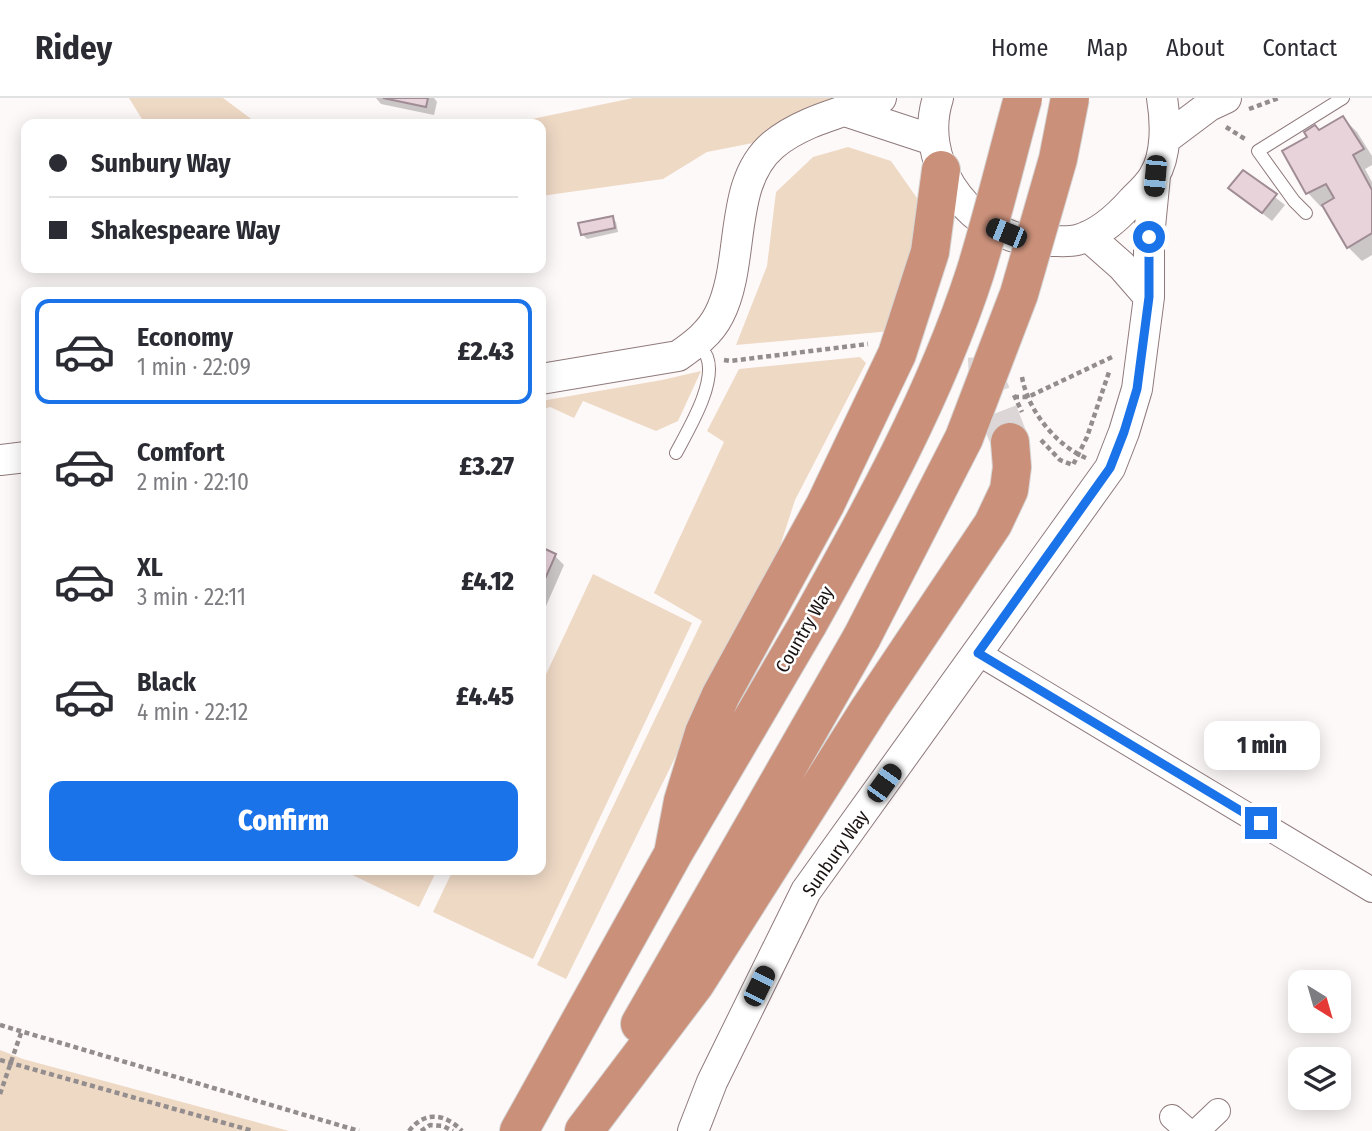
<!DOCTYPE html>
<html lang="en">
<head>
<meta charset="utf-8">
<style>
  :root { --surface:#fff; --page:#f7f7f7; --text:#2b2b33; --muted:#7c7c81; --line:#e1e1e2; --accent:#1a73e8 }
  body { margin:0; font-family:"Fira Sans Condensed",sans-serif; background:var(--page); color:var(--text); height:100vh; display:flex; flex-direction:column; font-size:26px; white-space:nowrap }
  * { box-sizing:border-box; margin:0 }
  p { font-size:23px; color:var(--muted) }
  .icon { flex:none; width:38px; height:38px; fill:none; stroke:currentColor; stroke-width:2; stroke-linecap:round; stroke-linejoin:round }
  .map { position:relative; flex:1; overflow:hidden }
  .side { position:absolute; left:21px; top:189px; width:525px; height:588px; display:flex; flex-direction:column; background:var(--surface); border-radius:14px; box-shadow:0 4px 18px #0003 }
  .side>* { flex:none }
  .guide { position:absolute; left:21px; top:21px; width:525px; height:154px; border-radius:14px; box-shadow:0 4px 18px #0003; display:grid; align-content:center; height:154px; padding:0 28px; background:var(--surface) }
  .needle { width:46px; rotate:143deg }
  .tools { position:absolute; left:1288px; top:872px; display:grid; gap:14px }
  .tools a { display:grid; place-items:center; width:63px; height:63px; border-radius:14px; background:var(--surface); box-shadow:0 4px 18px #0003; font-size:35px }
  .end { position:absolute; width:32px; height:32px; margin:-16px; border:9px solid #1a73e8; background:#fff; box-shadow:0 0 0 4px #fff }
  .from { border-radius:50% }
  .bubble { position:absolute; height:49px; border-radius:14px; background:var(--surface); box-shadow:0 4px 18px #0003; font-size:23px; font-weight:800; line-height:49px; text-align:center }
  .car { position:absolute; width:21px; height:42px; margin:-21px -10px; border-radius:9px; box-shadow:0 0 5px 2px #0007; background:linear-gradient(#222 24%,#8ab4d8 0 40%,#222 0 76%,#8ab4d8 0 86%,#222 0) }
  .guide b { display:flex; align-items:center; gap:24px; height:66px; font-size:26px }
  .guide b+b { border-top:2px solid var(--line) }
  .guide i { width:18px; height:18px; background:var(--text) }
  ul { padding:12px 0 0; list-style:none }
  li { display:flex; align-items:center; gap:21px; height:105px; margin:0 14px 10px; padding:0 14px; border:4px solid transparent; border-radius:14px }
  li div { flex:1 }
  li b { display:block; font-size:26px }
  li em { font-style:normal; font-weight:800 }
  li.selected { border-color:var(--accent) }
  li>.icon { width:63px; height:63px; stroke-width:1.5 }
  .cta { display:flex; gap:14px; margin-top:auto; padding:14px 28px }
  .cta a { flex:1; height:80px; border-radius:14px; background:var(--accent); color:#fff; font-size:28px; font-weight:800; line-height:80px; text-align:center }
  header { display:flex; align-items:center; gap:42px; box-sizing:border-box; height:98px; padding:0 35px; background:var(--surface); border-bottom:2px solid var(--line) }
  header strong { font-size:33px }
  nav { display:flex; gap:38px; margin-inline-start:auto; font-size:24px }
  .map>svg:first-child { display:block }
</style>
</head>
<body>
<header>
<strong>Ridey</strong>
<nav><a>Home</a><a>Map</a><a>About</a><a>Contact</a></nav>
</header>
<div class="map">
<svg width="1372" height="1033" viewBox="0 0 1372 1033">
  <rect width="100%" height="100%" fill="#fef9f9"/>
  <!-- green -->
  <path fill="#eed9c5" d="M129,0H223L258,26H145Z
    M633,0H861L809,11L753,45L707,54L663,81L541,98V26H508Z
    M848,49L891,63L917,100L920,140L891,233L736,247L767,168L776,94L813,59Z
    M860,259L866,265L795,402L769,482L707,595L566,881L537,867L702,523L654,495L724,344L707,333L739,271Z
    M701,273L678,323L656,333L583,303L574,320L550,309L541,312V303L662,282Z
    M593,476L692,525L533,861L433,814L453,772H541V587Z
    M342,772H437L419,809Z
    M0,952L23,961L289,1033H0Z"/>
  <!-- shadow -->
  <path fill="#0003" d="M376,0H434L437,4L434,17L381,6Z
    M1343,20L1357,34L1372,58V67L1365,71L1372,84V157L1362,163L1348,149L1324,108L1321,109L1308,95L1284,54Z
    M1243,74L1285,107L1272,123L1230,90Z
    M612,120L616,124L618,134L587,141L582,136Z
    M541,451L555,458L564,467L546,508L541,506Z"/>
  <!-- building -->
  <path fill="#e8d3db" stroke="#a08c94" stroke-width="2" d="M383,0H428L426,9Z
    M1343,18L1364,51L1353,57L1372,92V135L1347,150L1322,107L1334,100L1326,86L1306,96L1282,53L1307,39L1304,34L1315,27L1319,32Z
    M1243,72L1277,96L1262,115L1228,90Z
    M613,118L615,130L581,137L578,125Z
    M541,449L556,456L541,490Z"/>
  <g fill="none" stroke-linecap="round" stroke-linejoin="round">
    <!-- trunk-tunnel -->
    <path stroke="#dcd6d6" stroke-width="38" stroke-dasharray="38 19" stroke-linecap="butt" d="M987,259L988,287L1010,344"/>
    <!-- service casing -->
    <g stroke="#8f7a7b" stroke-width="14">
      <path id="service" d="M1306,115L1294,103L1258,53L1343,0
        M676,355C688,332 717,285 707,259C705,254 699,249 696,245"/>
    </g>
    <!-- minor casing -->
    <g stroke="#8f7a7b" stroke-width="26">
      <path id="minor" d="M978,555L1372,792
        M1172,1019L1188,1033
        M1197,1033L1218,1013"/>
    </g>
    <!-- tertiary casing -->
    <g stroke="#8f7a7b" stroke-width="32">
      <path id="tertiary" d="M938,0C918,62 964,127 1024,142C1032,144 1043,143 1051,143C1060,143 1069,144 1077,142C1100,136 1118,119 1133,102C1140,95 1149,87 1154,78C1167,57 1166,24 1162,0
        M845,13L933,42
        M1165,41L1209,8L1226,0
        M1088,138L1122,168L1149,199
        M541,281L678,258C694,247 710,235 719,217C746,165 727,86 773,47C803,22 845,14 881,0
        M0,362L26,359
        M693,1033L712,984L806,793L1110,370L1124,334L1137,291L1149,199V139L1155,78"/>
    </g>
    <!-- trunk casing -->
    <g stroke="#d6d5d5" stroke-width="40">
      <path id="trunk" d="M673,756L683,703L704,635L721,597L825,407L897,256L930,154L941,72
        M640,926L862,539
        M519,1033L673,756L808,526
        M584,1033L695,886L870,610L993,426L1009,392L1012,369L1010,344"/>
    </g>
    <!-- path -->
    <path stroke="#948d8d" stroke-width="4.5" stroke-dasharray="5 3.5" stroke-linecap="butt" d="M1249,11L1279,0
      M1226,29L1245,41
      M724,262L730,263L868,246
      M1022,279C1028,313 1056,347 1086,360
      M1014,297L1022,314
      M1014,299H1028L1112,259
      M1041,342L1060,362L1073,367L1087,339L1109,274
      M0,927L359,1033
      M0,962L253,1033
      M0,996L21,935
      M409,1033C425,1012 446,1016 462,1033
      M421,1033L430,1027L443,1028L453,1033"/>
    <!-- service -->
    <use href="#service" stroke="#fff" stroke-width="12"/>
    <!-- minor -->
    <use href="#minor" stroke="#fff" stroke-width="24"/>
    <!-- tertiary -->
    <use href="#tertiary" stroke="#fff" stroke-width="30"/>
    <!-- trunk -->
    <use href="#trunk" stroke="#ca907a" stroke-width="38"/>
    <!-- trunk-bridge casing -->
    <g stroke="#d6d5d5" stroke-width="40" stroke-linecap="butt">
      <path id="trunk-bridge" d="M808,526C871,413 935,298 975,175C993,117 1007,58 1023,0
        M862,539L964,340L1019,196L1058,61L1070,0"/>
    </g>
    <!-- trunk-bridge -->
    <use href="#trunk-bridge" stroke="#ca907a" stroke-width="38"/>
  </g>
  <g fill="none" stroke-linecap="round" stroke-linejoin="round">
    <!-- route -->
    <path stroke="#1a73e8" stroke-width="9" d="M1149,139V199L1137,291L1124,334L1110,370L978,555L1261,725"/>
  </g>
  <g text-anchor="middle" stroke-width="5" stroke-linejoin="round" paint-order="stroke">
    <!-- street labels -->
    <g font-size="19" fill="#1b1313" stroke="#fff">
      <text transform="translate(804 531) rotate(-60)" y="7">Country Way</text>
      <text transform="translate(835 755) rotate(-55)" y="7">Sunbury Way</text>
    </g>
  </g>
</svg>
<div class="tools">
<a><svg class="needle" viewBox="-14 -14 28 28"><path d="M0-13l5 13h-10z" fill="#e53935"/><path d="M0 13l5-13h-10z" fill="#7c7c81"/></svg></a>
<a><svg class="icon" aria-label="layers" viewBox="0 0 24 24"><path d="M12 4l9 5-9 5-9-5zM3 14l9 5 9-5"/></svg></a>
</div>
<i class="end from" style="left:1149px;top:139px"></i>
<i class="end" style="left:1261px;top:725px"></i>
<div class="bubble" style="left:1204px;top:623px;width:116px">1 min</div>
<i class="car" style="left:1155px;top:78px;rotate:185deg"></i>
<i class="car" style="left:1006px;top:135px;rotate:292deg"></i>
<i class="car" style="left:884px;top:685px;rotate:36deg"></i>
<i class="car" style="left:759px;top:888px;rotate:26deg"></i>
<div class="guide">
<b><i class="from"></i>Sunbury Way</b>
<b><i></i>Shakespeare Way</b>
</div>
<section class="side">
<ul>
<li class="selected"><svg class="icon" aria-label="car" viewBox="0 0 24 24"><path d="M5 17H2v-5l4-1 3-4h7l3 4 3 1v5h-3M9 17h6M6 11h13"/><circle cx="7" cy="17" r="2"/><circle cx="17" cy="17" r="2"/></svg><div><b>Economy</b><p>1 min · 22:09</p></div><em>£2.43</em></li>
<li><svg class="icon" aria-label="car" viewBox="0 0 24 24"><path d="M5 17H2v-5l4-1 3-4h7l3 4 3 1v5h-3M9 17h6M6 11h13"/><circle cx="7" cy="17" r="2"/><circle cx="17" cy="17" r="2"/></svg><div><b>Comfort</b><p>2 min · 22:10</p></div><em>£3.27</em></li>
<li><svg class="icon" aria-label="car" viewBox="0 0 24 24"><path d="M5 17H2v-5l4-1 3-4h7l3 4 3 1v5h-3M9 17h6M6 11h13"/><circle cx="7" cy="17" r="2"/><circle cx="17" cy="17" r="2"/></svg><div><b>XL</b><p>3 min · 22:11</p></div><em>£4.12</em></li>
<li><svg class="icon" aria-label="car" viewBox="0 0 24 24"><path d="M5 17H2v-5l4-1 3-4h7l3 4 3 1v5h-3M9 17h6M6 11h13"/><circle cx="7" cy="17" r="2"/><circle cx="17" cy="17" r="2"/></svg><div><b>Black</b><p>4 min · 22:12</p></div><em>£4.45</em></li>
</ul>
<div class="cta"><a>Confirm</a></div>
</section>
</div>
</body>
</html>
